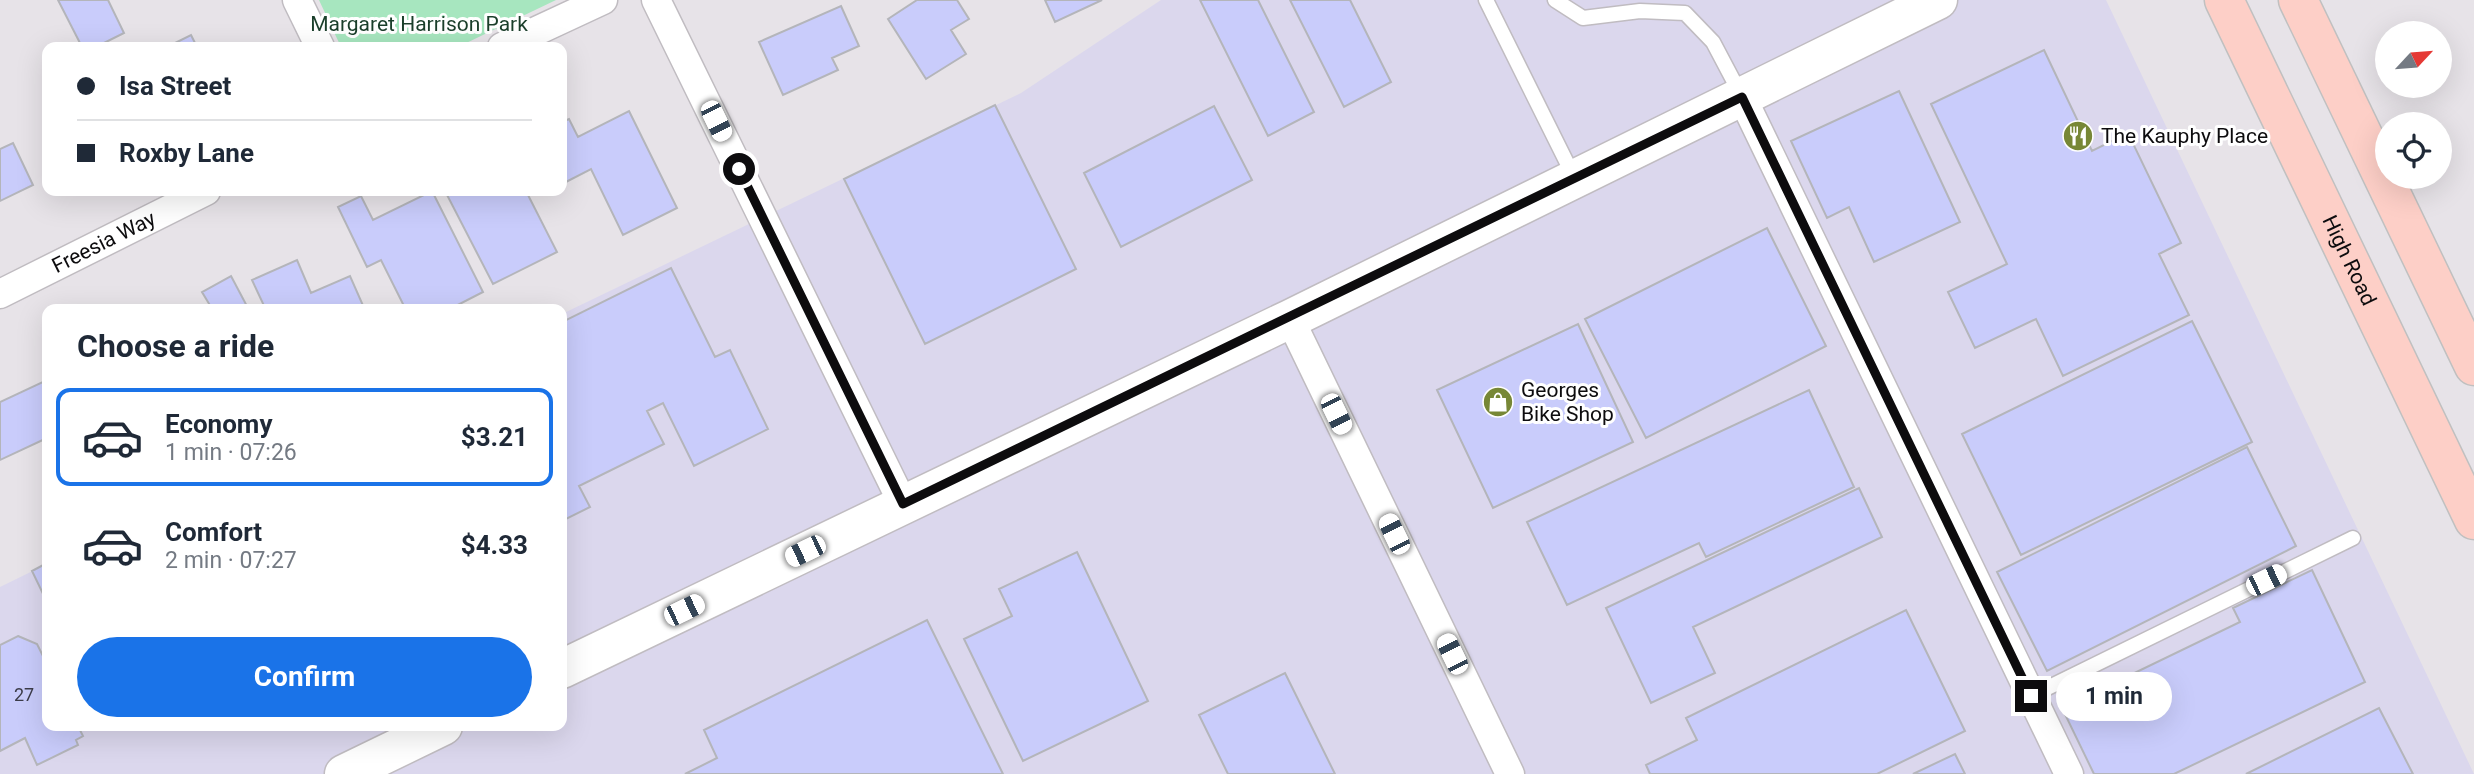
<!DOCTYPE html>
<html lang="en">
<head>
<meta charset="utf-8">
<style>
  :root { --surface:#fff; --page:#f2f2f3; --text:#1f2937; --muted:#747a83; --line:#e0e1e3; --accent:#1a73e8 }
  body { margin:0; font-family:Roboto,sans-serif; background:var(--page); color:var(--text); height:100vh; display:flex; flex-direction:column; font-size:26px; white-space:nowrap }
  * { box-sizing:border-box; margin:0 }
  p { font-size:23px; color:var(--muted) }
  .icon { flex:none; width:38px; height:38px; fill:none; stroke:currentColor; stroke-width:2; stroke-linecap:round; stroke-linejoin:round }
  .map { position:relative; flex:1; overflow:hidden }
  .panel { position:absolute; left:42px; top:304px; width:525px; height:427px; display:flex; flex-direction:column; background:var(--surface); border-radius:14px; box-shadow:0 7px 28px #0002 }
  .panel>* { flex:none }
  .banner { position:absolute; left:42px; top:42px; width:525px; height:154px; border-radius:14px; box-shadow:0 7px 28px #0002; display:grid; align-content:center; height:154px; padding:0 35px; background:var(--surface) }
  .needle { width:46px; rotate:64deg }
  .buttons { position:absolute; left:2375px; top:21px; display:grid; gap:14px }
  .buttons a { display:grid; place-items:center; width:77px; height:77px; border-radius:50%; background:var(--surface); box-shadow:0 7px 28px #0002; font-size:35px }
  .end { position:absolute; width:32px; height:32px; margin:-16px; border:9px solid #0d0c0e; background:#fff; box-shadow:0 0 0 4px #fff }
  .from { border-radius:50% }
  .bubble { position:absolute; height:49px; border-radius:24px; background:var(--surface); box-shadow:0 7px 28px #0002; font-size:23px; font-weight:700; line-height:49px; text-align:center }
  .car { position:absolute; width:21px; height:42px; margin:-21px -10px; border-radius:9px; box-shadow:0 0 5px 2px #0007; background:linear-gradient(#fff 24%,#345 0 40%,#fff 0 76%,#345 0 86%,#fff 0) }
  .banner b { display:flex; align-items:center; gap:24px; height:66px; font-size:26px }
  .banner b+b { border-top:2px solid var(--line) }
  .banner i { width:18px; height:18px; background:var(--text) }
  ul { padding:0; list-style:none }
  li { display:flex; align-items:center; gap:21px; height:98px; margin:0 14px 10px; padding:0 21px; border:4px solid transparent; border-radius:14px }
  li div { flex:1 }
  li b { display:block; font-size:26px }
  li em { font-style:normal; font-weight:700 }
  li.current { border-color:var(--accent) }
  li>.icon { width:63px; height:63px; stroke-width:1.5 }
  h2 { padding:0 35px; font-size:32px; line-height:84px }
  .button { display:flex; gap:14px; margin-top:auto; padding:14px 35px }
  .button a { flex:1; height:80px; border-radius:42px; background:var(--accent); color:#fff; font-size:28px; font-weight:700; line-height:80px; text-align:center }
  .map>svg:first-child { display:block }
</style>
</head>
<body>
<div class="map">
<svg width="2474" height="774" viewBox="0 0 2474 774">
  <rect width="100%" height="100%" fill="#e7e3e8"/>
  <!-- industrial -->
  <path fill="#dbd7ed" d="M1161,0H2106L2474,774H0V587L47,564V726H562V314L1021,93Z"/>
  <!-- green -->
  <path fill="#a7e6bf" d="M319,0H556L458,47H341Z"/>
  <!-- building -->
  <path fill="#c9ccfb" stroke="#b4b5ba" stroke-width="2" d="M58,0H108L124,33L96,47H82Z
    M917,0H957L969,19L951,30L966,54L926,79L888,19Z
    M1045,0H1102L1055,22Z
    M1200,0H1258L1314,112L1268,136Z
    M1290,0H1350L1391,82L1344,107Z
    M841,6L859,46L832,58L838,70L783,95L759,42Z
    M191,35L197,47H167Z
    M2044,50L2092,151L2128,133L2181,243L2159,254L2189,315L2063,376L2036,319L1975,348L1948,292L2007,264L1931,104Z
    M1899,91L1960,222L1874,262L1849,207L1827,218L1791,141Z
    M995,105L1076,269L925,344L844,179Z
    M1214,106L1252,180L1121,247L1084,173Z
    M629,111L677,208L623,235L591,169L562,184V122L569,119L578,137Z
    M13,143L33,185L0,201V149Z
    M432,191L483,292L448,310H406L381,260L367,267L338,207L361,196L373,220Z
    M445,191H526L557,252L493,284Z
    M1767,228L1826,346L1646,438L1585,319Z
    M297,260L311,293L350,276L365,310H266L252,280Z
    M671,268L715,357L730,350L768,429L694,466L663,403L647,411L664,444L579,486L590,507L562,521V322Z
    M231,276L249,310H205L211,307L202,292Z
    M2192,321L2252,442L2021,555L1962,434Z
    M1578,324L1633,442L1493,508L1437,390Z
    M47,380V438L0,460V402Z
    M1809,390L1854,487L1706,557L1699,543L1567,605L1527,522Z
    M2247,447L2296,546L2047,671L1997,572Z
    M1859,488L1882,537L1693,627L1715,673L1651,703L1606,608Z
    M1077,552L1148,701L1023,761L964,639L1012,616L999,589Z
    M47,563V602L32,571Z
    M2312,570L2365,682L2174,774H2094L2062,708L2240,622L2233,608Z
    M1906,610L1965,731L1877,774H1650L1646,765L1697,740L1686,718Z
    M927,620L1003,774H685L717,758L704,730Z
    M18,636L37,644L47,664V726H78L83,736L76,740L78,745L37,765L25,738L0,751V645Z
    M1285,673L1335,774H1228L1199,715Z
    M2379,708L2413,774H2246Z
    M1955,754L1965,774H1913Z"/>
  <g fill="none" stroke-linecap="round" stroke-linejoin="round">
    <!-- lane casing -->
    <g stroke="#c0bcc1" stroke-width="17">
      <path id="lane" d="M1486,0L1574,177
        M1555,0L1583,18L1640,11L1685,13L1713,42L1741,95
        M2031,696L2353,538"/>
    </g>
    <!-- street casing -->
    <g stroke="#c0bcc1" stroke-width="31">
      <g id="street">
        <path d="M297,0L320,47"/>
        <path d="M656,0L903,504"/>
        <path d="M502,47L603,0"/>
        <path d="M1742,97L2069,774"/>
        <path id="s1" d="M0,294L206,191"/>
        <path d="M1290,319L1510,774"/>
      </g>
    </g>
    <!-- secondary casing -->
    <g stroke="#c0bcc1" stroke-width="41">
      <path id="secondary" d="M562,669L1290,319L1938,0
        M344,774L443,726"/>
    </g>
    <!-- primary casing -->
    <g stroke="#c0c0c0" stroke-width="41">
      <g id="primary">
        <path id="s2" d="M2224,0L2474,520"/>
        <path d="M2298,0L2474,366"/>
      </g>
    </g>
    <!-- lane -->
    <use href="#lane" stroke="#fff" stroke-width="14"/>
    <!-- street -->
    <use href="#street" stroke="#fff" stroke-width="28"/>
    <!-- secondary -->
    <use href="#secondary" stroke="#fff" stroke-width="38"/>
    <!-- primary -->
    <use href="#primary" stroke="#fdcfc7" stroke-width="38"/>
  </g>
  <g fill="none" stroke-linecap="round" stroke-linejoin="round">
    <!-- route -->
    <path stroke="#0d0c0e" stroke-width="9" d="M739,169L903,504L1742,97L2031,696"/>
  </g>
  <!-- icons -->
  <defs>
    <g id="restaurant-disc" transform="scale(1.575)"><circle r="9.5" fill="#778736" stroke="#fff"/><path d="M-5-6h1v4h1v-4h1v4h1v-4h1v5L-1.5 .5V6h-2V.5L-5-1ZM5-6V6H3V1.5H1.5Q1.5-4 5-6Z" fill="#fff"/></g>
    <g id="shop-disc" transform="scale(1.575)"><circle r="9.5" fill="#778736" stroke="#fff"/><path d="M-5-2.5h2.3a2.7 3.5 0 0 1 5.4 0H5L5.5 6h-11ZM-1.5-2.5h3a1.5 2.3 0 0 0-3 0Z" fill="#fff"/></g>
  </defs>
  <g fill-rule="evenodd">
    <use href="#restaurant-disc" x="2078" y="136"/>
    <use href="#shop-disc" x="1498" y="402"/>
  </g>
  <g text-anchor="middle" stroke-width="6" stroke-linejoin="round" paint-order="stroke">
    <!-- number labels -->
    <g font-size="18" fill="#3c3c49">
      <text x="24" y="701">27</text>
    </g>
    <!-- park labels -->
    <g font-size="21" fill="#1b3f2b" stroke="#fff">
      <text x="419" y="31">Margaret Harrison Park</text>
    </g>
    <!-- poi labels -->
    <g font-size="21" fill="#0d0c0e" stroke="#fff" text-anchor="start">
      <text x="2101" y="143">The Kauphy Place</text>
      <text x="1521" y="397">Georges<tspan x="1521" dy="24">Bike Shop</tspan></text>
    </g>
    <!-- street labels -->
    <g font-size="21" fill="#0d0c0e" stroke="#fff">
      <text dy="7" stroke="none"><textPath href="#s1" startOffset="116">Freesia Way</textPath></text>
      <text dy="7" stroke="none"><textPath href="#s2" startOffset="289">High Road</textPath></text>
    </g>
  </g>
</svg>
<div class="buttons">
<a><svg class="needle" viewBox="-14 -14 28 28"><path d="M0-13l5 13h-10z" fill="#e53935"/><path d="M0 13l5-13h-10z" fill="#747a83"/></svg></a>
<a><svg class="icon" aria-label="locate" viewBox="0 0 24 24"><circle cx="12" cy="12" r="6"/><path d="M12 2v4M12 18v4M2 12h4M18 12h4"/></svg></a>
</div>
<i class="end from" style="left:739px;top:169px"></i>
<i class="end" style="left:2031px;top:696px"></i>
<div class="bubble" style="left:2056px;top:672px;width:116px">1 min</div>
<i class="car" style="left:716px;top:121px;rotate:154deg"></i>
<i class="car" style="left:1336px;top:414px;rotate:154deg"></i>
<i class="car" style="left:1394px;top:534px;rotate:334deg"></i>
<i class="car" style="left:805px;top:551px;rotate:244deg"></i>
<i class="car" style="left:2266px;top:580px;rotate:64deg"></i>
<i class="car" style="left:684px;top:610px;rotate:64deg"></i>
<i class="car" style="left:1452px;top:654px;rotate:334deg"></i>
<div class="banner">
<b><i class="from"></i>Isa Street</b>
<b><i></i>Roxby Lane</b>
</div>
<section class="panel">
<h2>Choose a ride</h2>
<ul>
<li class="current"><svg class="icon" aria-label="car" viewBox="0 0 24 24"><path d="M5 17H2v-5l4-1 3-4h7l3 4 3 1v5h-3M9 17h6M6 11h13"/><circle cx="7" cy="17" r="2"/><circle cx="17" cy="17" r="2"/></svg><div><b>Economy</b><p>1 min · 07:26</p></div><em>$3.21</em></li>
<li><svg class="icon" aria-label="car" viewBox="0 0 24 24"><path d="M5 17H2v-5l4-1 3-4h7l3 4 3 1v5h-3M9 17h6M6 11h13"/><circle cx="7" cy="17" r="2"/><circle cx="17" cy="17" r="2"/></svg><div><b>Comfort</b><p>2 min · 07:27</p></div><em>$4.33</em></li>
</ul>
<div class="button"><a>Confirm</a></div>
</section>
</div>
</body>
</html>
